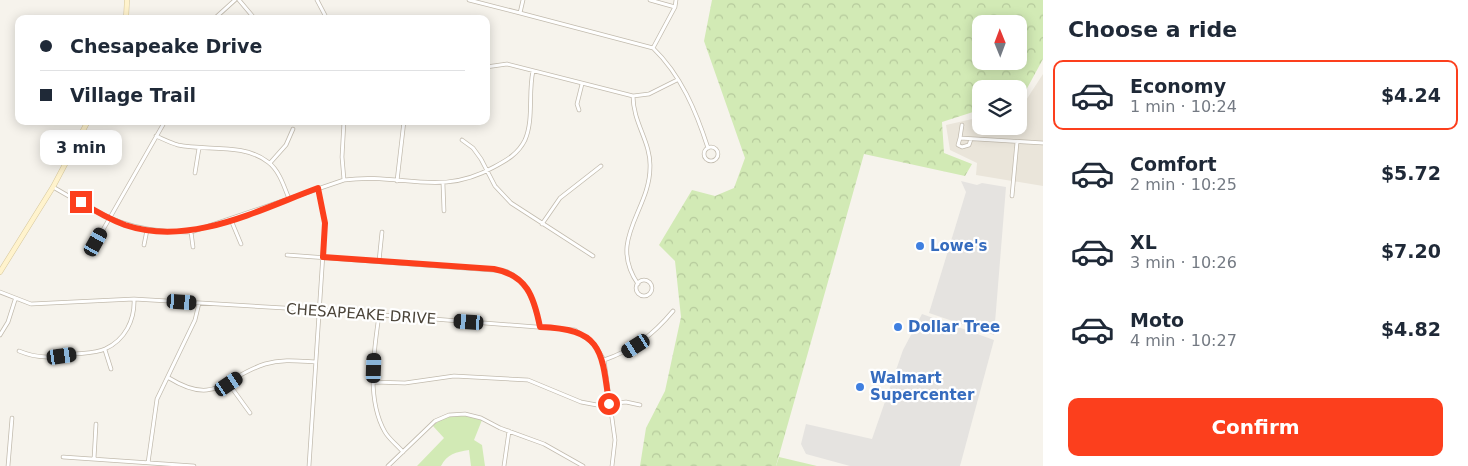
<!DOCTYPE html>
<html lang="en">
<head>
<meta charset="utf-8">
<style>
  :root { --surface:#fff; --page:#f2f2f3; --text:#1f2937; --muted:#747a83; --line:#e0e1e3; --accent:#fc3f1d }
  body { margin:0; font-family:"DejaVu Sans",sans-serif; background:var(--page); color:var(--text); height:100vh; display:flex; flex-direction:column; font-size:19px; white-space:nowrap }
  * { box-sizing:border-box; margin:0 }
  p { font-size:16px; color:var(--muted) }
  .icon { flex:none; width:28px; height:28px; fill:none; stroke:currentColor; stroke-width:2; stroke-linecap:round; stroke-linejoin:round }
  .map { position:relative; flex:1; overflow:hidden }
  .side { display:flex; flex-direction:column; background:var(--surface); width:425px }
  .side>* { flex:none }
  .guide { position:absolute; left:15px; top:15px; width:475px; height:110px; border-radius:10px; box-shadow:0 2px 12px #0003; display:grid; align-content:center; height:110px; padding:0 25px; background:var(--surface) }
  .needle { width:32px; rotate:359deg }
  .controls { position:absolute; left:972px; top:15px; display:grid; gap:10px }
  .controls a { display:grid; place-items:center; width:55px; height:55px; border-radius:10px; background:var(--surface); box-shadow:0 2px 12px #0003; font-size:25px }
  .end { position:absolute; width:22px; height:22px; margin:-11px; border:6px solid #fc3f1d; background:#fff; box-shadow:0 0 0 2px #fff }
  .from { border-radius:50% }
  .bubble { position:absolute; height:35px; border-radius:10px; background:var(--surface); box-shadow:0 2px 12px #0003; font-size:16px; font-weight:800; line-height:35px; text-align:center }
  .car { position:absolute; width:15px; height:30px; margin:-15px -8px; border-radius:6px; box-shadow:0 0 4px 1px #0007; background:linear-gradient(#222 24%,#8ab4d8 0 40%,#222 0 76%,#8ab4d8 0 86%,#222 0) }
  .guide b { display:flex; align-items:center; gap:18px; height:48px; font-size:19px }
  .guide b+b { border-top:1px solid var(--line) }
  .guide i { width:12px; height:12px; background:var(--text) }
  ul { padding:0; list-style:none }
  li { display:flex; align-items:center; gap:15px; height:70px; margin:0 10px 8px; padding:0 15px; border:2px solid transparent; border-radius:10px }
  li div { flex:1 }
  li b { display:block; font-size:19px }
  li em { font-style:normal; font-weight:800 }
  li.current { border-color:var(--accent) }
  li>.icon { width:45px; height:45px; stroke-width:1.5 }
  h2 { padding:0 25px; font-size:22px; line-height:60px }
  .button { display:flex; gap:10px; margin-top:auto; padding:10px 25px }
  .button a { flex:1; height:58px; border-radius:10px; background:var(--accent); color:#fff; font-size:20px; font-weight:800; line-height:58px; text-align:center }
  main { display:flex; flex:1; min-height:0 }
  .map>svg:first-child { display:block }
</style>
</head>
<body>
<main>
<div class="map">
<svg width="1043" height="466" viewBox="0 0 1043 466">
  <defs>
    <pattern id="forest-crowns" width="20" height="18" patternUnits="userSpaceOnUse" patternTransform="scale(1.25)"><rect width="20" height="18" fill="#d2eab5"/><path d="M2 6a3 3 0 1 1 6 0M12 15a3 3 0 1 1 6 0" fill="none" stroke="#b6ca9c"/></pattern>
  </defs>
  <rect width="100%" height="100%" fill="#f6f3ec"/>
  <!-- residential -->
  <path fill="#eae5da" d="M1043,74V186L976,175L977,163L950,150L946,125L981,117V126H1019V111Z"/>
  <!-- green -->
  <path fill="#d2eab5" d="M464,415L482,420L474,440L482,445L485,466H471L469,450C456,452 447,454 441,466H417L444,438L433,426C441,417 452,416 464,415Z
    M779,457L817,466H776Z"/>
  <!-- forest -->
  <path fill="url(#forest-crowns)" fill-rule="evenodd" d="M712,0H1043V59L1019,103V89H981V111L973,112L942,122L944,153L972,164L965,176L864,154L776,466H640L646,428L665,391L681,317L675,261L659,245L692,190L715,196L734,188L745,158L704,41ZM981,24H1019V61H981Z"/>
  <!-- parking -->
  <path fill="#e5e3e0" d="M961,181L977,185L982,183L1006,187L994,335L929,313L966,192Z
    M922,314L994,340L960,466H850L806,454L801,444L806,424L872,439L903,350Z"/>
  <g fill="none" stroke-linecap="round" stroke-linejoin="round">
    <!-- minor casing -->
    <g stroke="#c2bbae" stroke-width="4.5">
      <path id="minor" d="M239,0L255,19
        M317,0L327,19
        M469,0L520,13
        M523,0L520,13L653,48L675,7L676,0
        M650,0L675,7
        M214,19L235,0
        M653,48C681,75 696,111 708,148
        M486,67L507,64L633,96L649,94L677,80
        M633,96C633,123 651,142 650,167C650,211 607,239 638,284
        M579,110L577,104L582,84
        M344,121L342,157L344,180
        M962,125L960,138L1043,143
        M156,136C163,139 171,143 178,145C206,151 244,143 268,162C279,170 284,186 289,199
        M960,138L958,145L962,147L969,145L971,139
        M462,140L473,148L481,159L495,186L511,203L593,256
        M704 154a7 7 0 1 1 14 0a7 7 0 1 1-14 0Z
        M270,163L286,145L293,129
        M195,173L199,148
        M397,181L404,121
        M443,184L444,211
        M53,187C105,217 129,233 191,232L344,180C400,172 439,198 494,167C507,160 518,154 525,140C534,119 528,93 533,71
        M1012,196L1017,142
        M231,220L241,244
        M542,224L560,198L601,166
        M191,232L193,247
        M96,242L164,123
        M144,245L147,230
        M287,255L505,271C529,279 535,305 540,327
        M379,261L382,232
        M636 288a8 8 0 1 1 16 0a8 8 0 1 1-16 0Z
        M0,292L31,304L134,299L319,310L575,330L594,344L604,360L615,440L612,466
        M379,315C374,351 366,399 385,432C389,439 397,445 403,452
        M0,335L8,322L15,300
        M105,350L111,369
        M19,351C38,359 54,358 75,354C84,353 97,353 105,349C125,340 135,320 134,299
        M604,360C633,350 653,335 673,311
        M169,378C216,407 224,377 265,364C282,359 298,361 315,362
        M374,382L405,383L454,376L528,380L581,402L597,405L626,402L640,405
        M229,384L250,413
        M63,457L194,466
        M94,459L96,424
        M148,463L157,399L195,320L199,303
        M8,466L12,418
        M309,466L325,223L318,188
        M388,466L435,421L449,415L465,414L481,418L500,428L544,444L583,466
        M504,466L509,431"/>
    </g>
    <!-- secondary casing -->
    <g stroke="#d6c79b" stroke-width="5.5">
      <path id="secondary" d="M126,19L127,0
        M0,272L53,187L88,121"/>
    </g>
    <!-- minor -->
    <use href="#minor" stroke="#fff" stroke-width="3"/>
    <!-- secondary -->
    <use href="#secondary" stroke="#fff3cd" stroke-width="4.5"/>
  </g>
  <g fill="none" stroke-linecap="round" stroke-linejoin="round">
    <!-- route -->
    <path stroke="#fc3f1d" stroke-width="6" d="M81,202C95,211 109,219 125,225C190,247 258,210 318,188L325,223L323,257L494,269C527,275 534,297 540,327C602,329 602,350 609,404"/>
  </g>
  <!-- markers -->
  <g fill="#3f7fe0" stroke="#fff" stroke-width="2">
    <circle cx="920" cy="246" r="5"/>
    <circle cx="898" cy="327" r="5"/>
    <circle cx="860" cy="387" r="5"/>
  </g>
  <g text-anchor="middle" stroke-width="4.5" stroke-linejoin="round" paint-order="stroke">
    <!-- shop labels -->
    <g font-size="15" font-weight="bold" fill="#366cbe" stroke="#fff" text-anchor="start">
      <text x="930" y="251">Lowe's</text>
      <text x="908" y="332">Dollar Tree</text>
      <text x="870" y="383">Walmart<tspan x="870" dy="17">Supercenter</tspan></text>
    </g>
    <!-- street labels -->
    <g font-size="15" fill="#4b4439" stroke="#fff">
      <text transform="translate(361 314) rotate(4)" y="5">CHESAPEAKE DRIVE</text>
    </g>
  </g>
</svg>
<div class="controls">
<a><svg class="needle" viewBox="-14 -14 28 28"><path d="M0-13l5 13h-10z" fill="#e53935"/><path d="M0 13l5-13h-10z" fill="#747a83"/></svg></a>
<a><svg class="icon" aria-label="layers" viewBox="0 0 24 24"><path d="M12 4l9 5-9 5-9-5zM3 14l9 5 9-5"/></svg></a>
</div>
<i class="end from" style="left:609px;top:404px"></i>
<i class="end" style="left:81px;top:202px"></i>
<div class="bubble" style="left:40px;top:130px;width:82px">3 min</div>
<i class="car" style="left:96px;top:242px;rotate:29deg"></i>
<i class="car" style="left:182px;top:302px;rotate:94deg"></i>
<i class="car" style="left:469px;top:322px;rotate:274deg"></i>
<i class="car" style="left:636px;top:346px;rotate:238deg"></i>
<i class="car" style="left:62px;top:356px;rotate:82deg"></i>
<i class="car" style="left:374px;top:368px;rotate:2deg"></i>
<i class="car" style="left:229px;top:384px;rotate:56deg"></i>
<div class="guide">
<b><i class="from"></i>Chesapeake Drive</b>
<b><i></i>Village Trail</b>
</div>
</div>
<section class="side">
<h2>Choose a ride</h2>
<ul>
<li class="current"><svg class="icon" aria-label="car" viewBox="0 0 24 24"><path d="M5 17H2v-5l4-1 3-4h7l3 4 3 1v5h-3M9 17h6M6 11h13"/><circle cx="7" cy="17" r="2"/><circle cx="17" cy="17" r="2"/></svg><div><b>Economy</b><p>1 min · 10:24</p></div><em>$4.24</em></li>
<li><svg class="icon" aria-label="car" viewBox="0 0 24 24"><path d="M5 17H2v-5l4-1 3-4h7l3 4 3 1v5h-3M9 17h6M6 11h13"/><circle cx="7" cy="17" r="2"/><circle cx="17" cy="17" r="2"/></svg><div><b>Comfort</b><p>2 min · 10:25</p></div><em>$5.72</em></li>
<li><svg class="icon" aria-label="car" viewBox="0 0 24 24"><path d="M5 17H2v-5l4-1 3-4h7l3 4 3 1v5h-3M9 17h6M6 11h13"/><circle cx="7" cy="17" r="2"/><circle cx="17" cy="17" r="2"/></svg><div><b>XL</b><p>3 min · 10:26</p></div><em>$7.20</em></li>
<li><svg class="icon" aria-label="car" viewBox="0 0 24 24"><path d="M5 17H2v-5l4-1 3-4h7l3 4 3 1v5h-3M9 17h6M6 11h13"/><circle cx="7" cy="17" r="2"/><circle cx="17" cy="17" r="2"/></svg><div><b>Moto</b><p>4 min · 10:27</p></div><em>$4.82</em></li>
</ul>
<div class="button"><a>Confirm</a></div>
</section>
</main>
</body>
</html>
